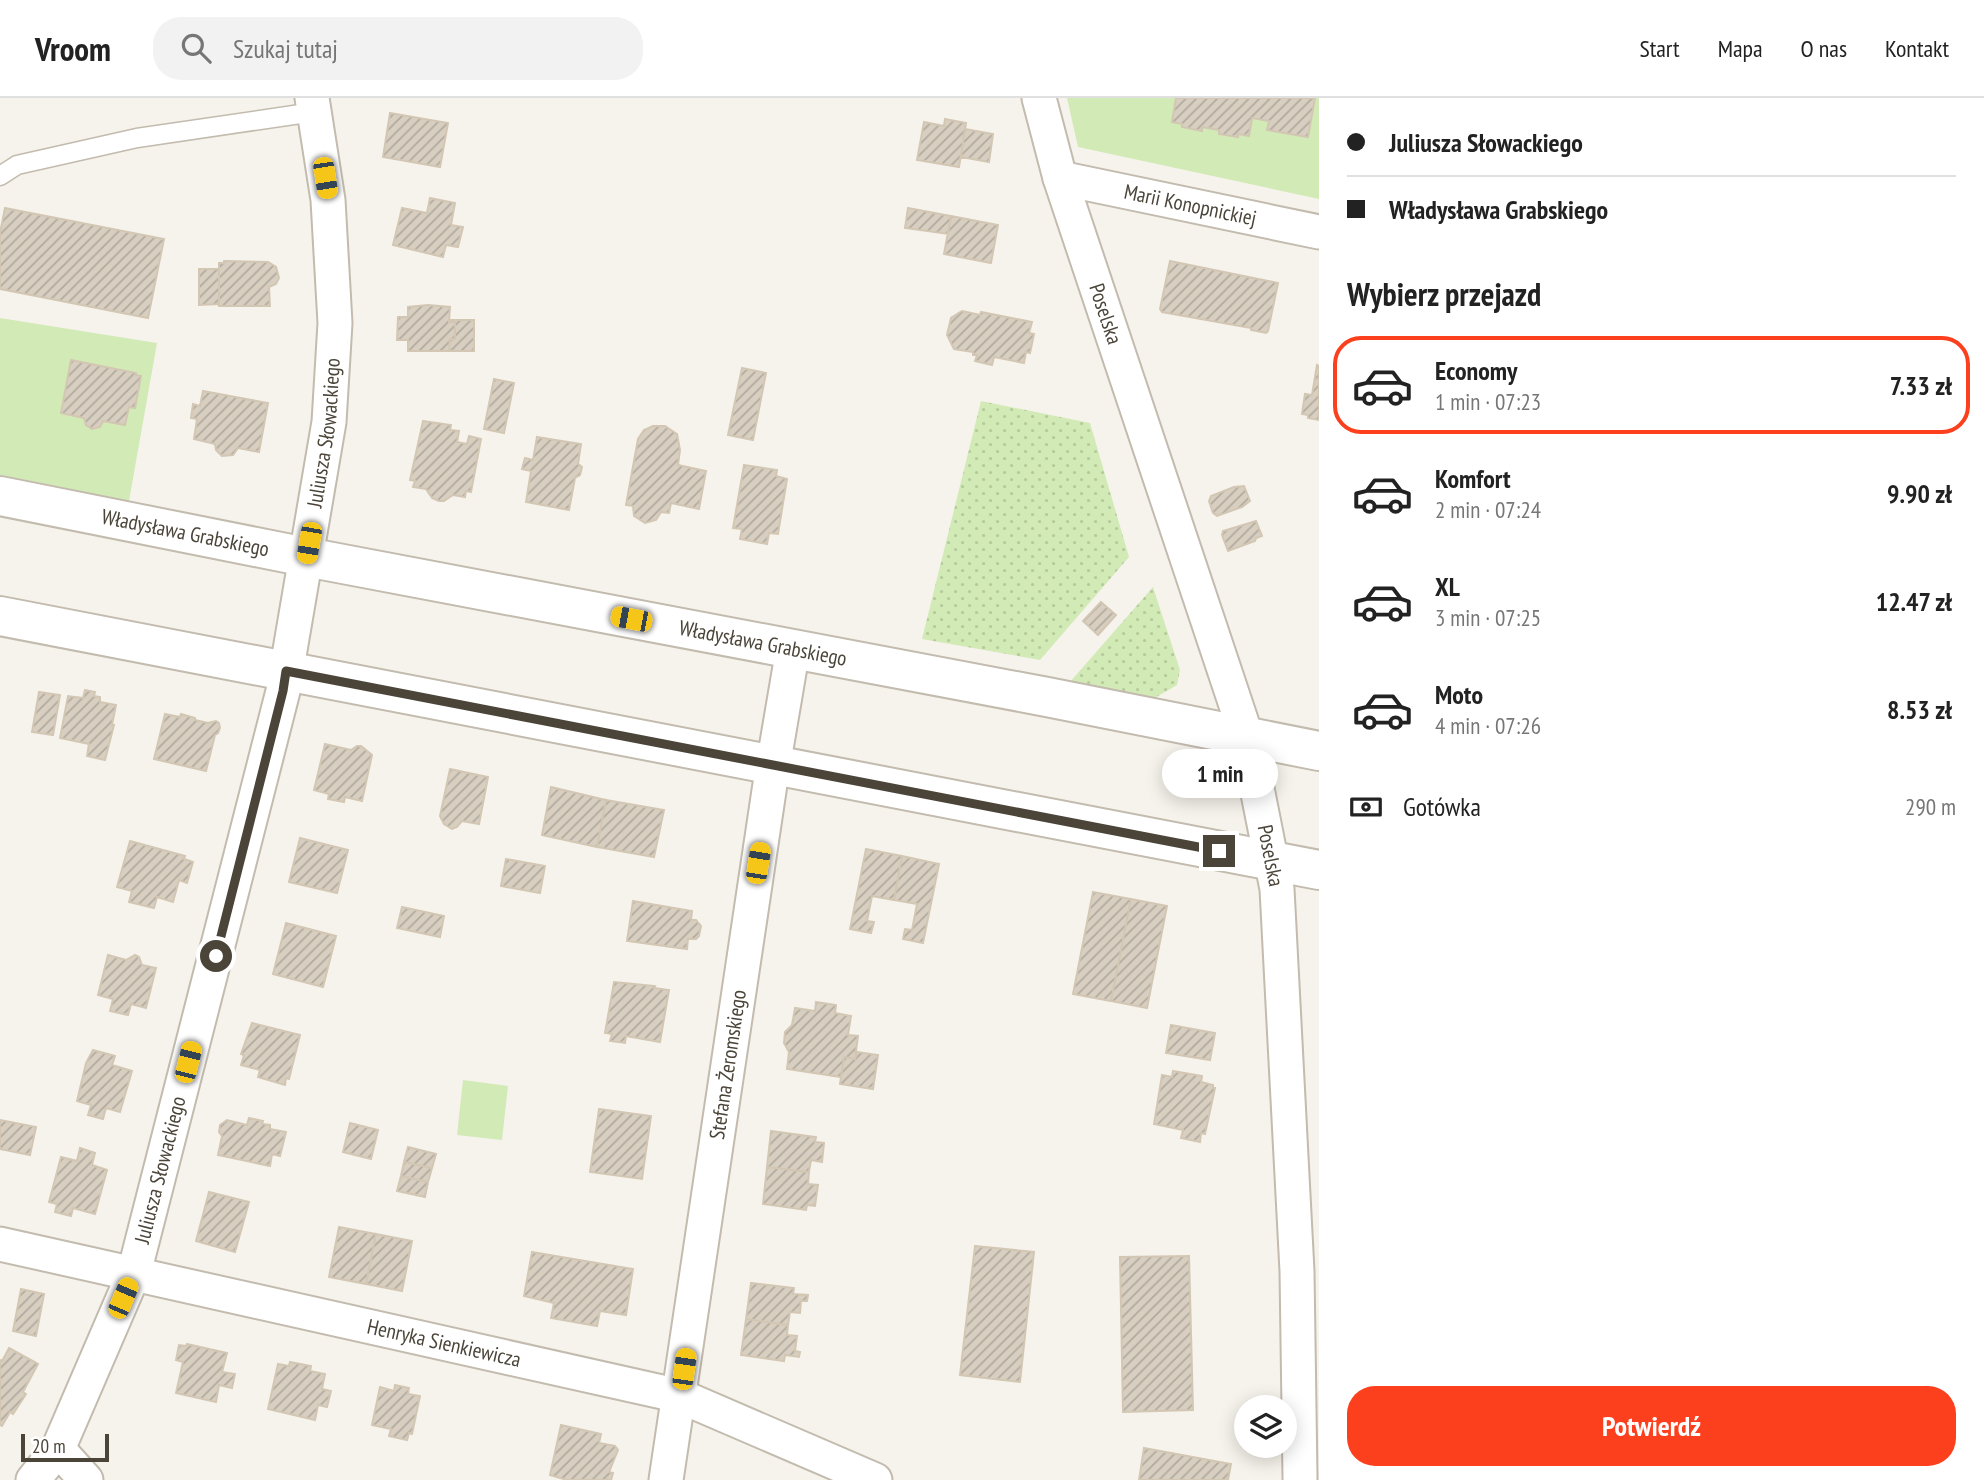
<!DOCTYPE html>
<html lang="pl">
<head>
<meta charset="utf-8">
<style>
  :root { --surface:#fff; --page:#f2f2f2; --text:#222; --muted:#767676; --line:#e0e0e0; --accent:#fc3f1d }
  body { margin:0; font-family:"PT Sans Narrow",sans-serif; background:var(--page); color:var(--text); height:100vh; display:flex; flex-direction:column; font-size:26px; white-space:nowrap }
  * { box-sizing:border-box; margin:0 }
  p { font-size:23px; color:var(--muted) }
  .icon { flex:none; width:38px; height:38px; fill:none; stroke:currentColor; stroke-width:2; stroke-linecap:round; stroke-linejoin:round }
  .map { position:relative; flex:1; overflow:hidden }
  .side { display:flex; flex-direction:column; background:var(--surface); width:665px }
  .side>* { flex:none }
  .banner { display:grid; align-content:center; height:154px; padding:0 28px; background:var(--surface) }
  .controls { position:absolute; left:1234px; top:1297px; display:grid; gap:14px }
  .controls a { display:grid; place-items:center; width:63px; height:63px; border-radius:50%; background:var(--surface); box-shadow:0 4px 18px #0003; font-size:35px }
  .scale { position:absolute; left:21px; bottom:18px; width:88px; box-sizing:border-box; padding-left:7px; border:4px solid #4b4439; border-top:0; font-size:19px; line-height:24px; white-space:nowrap; color:#4b4439; -webkit-text-stroke:5px #fff; paint-order:stroke }
  .end { position:absolute; width:32px; height:32px; margin:-16px; border:9px solid #4b4439; background:#fff; box-shadow:0 0 0 4px #fff }
  .from { border-radius:50% }
  .bubble { position:absolute; height:49px; border-radius:24px; background:var(--surface); box-shadow:0 4px 18px #0003; font-size:23px; font-weight:700; line-height:49px; text-align:center }
  .car { position:absolute; width:21px; height:42px; margin:-21px -10px; border-radius:9px; box-shadow:0 0 5px 2px #0007; background:linear-gradient(#f5c518 24%,#345 0 40%,#f5c518 0 76%,#345 0 86%,#f5c518 0) }
  .banner b { display:flex; align-items:center; gap:24px; height:66px; font-size:26px }
  .banner b+b { border-top:2px solid var(--line) }
  .banner i { width:18px; height:18px; background:var(--text) }
  ul { padding:0; list-style:none }
  li { display:flex; align-items:center; gap:21px; height:98px; margin:0 14px 10px; padding:0 14px; border:4px solid transparent; border-radius:28px }
  li div { flex:1 }
  li b { display:block; font-size:26px }
  li em { font-style:normal; font-weight:700 }
  li.on { border-color:var(--accent) }
  li>.icon { width:63px; height:63px; stroke-width:1.5 }
  h2 { padding:0 28px; font-size:32px; line-height:84px }
  .pay { display:flex; align-items:center; gap:18px; height:77px; padding:0 28px; font-size:26px }
  .pay p { margin-inline-start:auto }
  .cta { display:flex; gap:14px; margin-top:auto; padding:14px 28px }
  .cta a { flex:1; height:80px; border-radius:28px; background:var(--accent); color:#fff; font-size:28px; font-weight:700; line-height:80px; text-align:center }
  header { display:flex; align-items:center; gap:42px; box-sizing:border-box; height:98px; padding:0 35px; background:var(--surface); border-bottom:2px solid var(--line) }
  header strong { font-size:33px }
  nav { display:flex; gap:38px; margin-inline-start:auto; font-size:24px }
  .search { width:490px; height:63px; background:var(--page); display:flex; align-items:center; gap:18px; box-sizing:border-box; padding:0 24px; border-radius:28px; color:var(--muted); font-size:26px }
  main { display:flex; flex:1; min-height:0 }
  .map>svg:first-child { display:block }
</style>
</head>
<body>
<header>
<strong>Vroom</strong>
<div class="search"><svg class="icon" aria-label="search" viewBox="0 0 24 24"><circle cx="10" cy="10" r="6"/><path d="M15 15l6 6"/></svg>Szukaj tutaj</div>
<nav><a>Start</a><a>Mapa</a><a>O nas</a><a>Kontakt</a></nav>
</header>
<main>
<div class="map">
<svg width="1319" height="1382" viewBox="0 0 1319 1382">
  <defs>
    <pattern id="grass-dots" width="8" height="8" patternUnits="userSpaceOnUse" patternTransform="scale(1.75)"><rect width="8" height="8" fill="#d2eab5"/><path d="M2 2h.1M6 6h.1" fill="none" stroke="#b6ca9c" stroke-width="1.8" stroke-linecap="round"/></pattern>
    <pattern id="building-hatch" width="6" height="6" patternUnits="userSpaceOnUse" patternTransform="scale(1.75)"><rect width="6" height="6" fill="#d8cfc1"/><path d="M-1 1l2-2M0 6l6-6M5 7l2-2" fill="none" stroke="#b1aa9e"/></pattern>
  </defs>
  <rect width="100%" height="100%" fill="#f6f3ec"/>
  <!-- grass -->
  <path fill="url(#grass-dots)" d="M981,303L1090,325L1129,459L1040,562L922,541Z
    M1153,489L1180,572L1177,587L1153,601L1070,584Z"/>
  <!-- green -->
  <path fill="#d2eab5" d="M1067,0H1319V101L1078,49Z
    M0,220L157,245L129,403L0,377Z
    M463,982L508,988L502,1042L457,1037Z"/>
  <!-- building -->
  <path fill="url(#building-hatch)" stroke="#d3c7b4" stroke-width="2" d="M1176,0H1315L1308,39L1267,32L1269,23L1252,20L1249,38L1238,36V39L1219,36V32L1202,29V33L1182,29V26L1172,24Z
    M390,15L448,25L440,69L383,59Z
    M945,21L966,25L959,69L917,62L924,24L944,28Z
    M965,31L993,36L989,64L961,59Z
    M430,100L455,105L451,127L463,129L458,149L446,147L443,159L393,147L402,110L427,115Z
    M5,110L164,141L148,220L0,191V135Z
    M908,110L951,118L948,136L905,130Z
    M951,118L998,127L991,165L944,156Z
    M224,163L268,164L276,169L279,180L276,186L269,189L270,208H219V165H224Z
    M1170,163L1278,185L1268,233L1266,235L1251,232V230L1162,214L1160,211Z
    M199,171H219V206L199,207Z
    M428,207L450,209L449,224H455V241H450L449,253H408V242H397L398,219H408V209Z
    M962,213L980,217L981,214L1032,224L1029,235L1034,236L1030,255L1026,254L1024,265L994,259L992,267L975,263L977,257H973V254L954,251L947,237L951,220Z
    M449,222H474V253H449L450,241H455V224H449Z
    M71,262L136,275V277L141,278L135,310L129,309L125,327L103,323L100,329L92,331L86,327L84,320L61,315Z
    M1317,267L1319,268V322L1308,320V317L1302,316L1305,296L1312,297Z
    M742,270L766,275L753,342L728,337Z
    M494,281L514,285L504,335L484,331Z
    M203,293L268,305L259,354L238,350L233,357L222,358L216,352L215,346L194,341L197,321L191,320L193,306L200,308Z
    M423,323L451,327L450,332L459,333L457,344L467,346L469,338L481,341L471,394L466,393L465,399L453,397L444,403H439L432,400L426,391L413,389L415,383L410,382Z
    M653,328H665L677,336L680,352L678,367L706,373L699,411L671,405L669,415L661,414L656,422L645,425L634,418L633,408L626,407L638,341L644,332Z
    M537,339L581,346L578,366L582,369L580,377L575,380L569,412L526,404L531,373L522,371L525,360L533,362Z
    M744,367L777,372L776,378L787,381L778,436L769,435L767,446L740,441L742,431L733,430Z
    M1244,388L1250,403L1242,409L1217,418L1213,415L1209,403L1211,398L1234,389Z
    M1256,423L1262,438L1256,440L1255,443L1228,453L1222,437L1223,433Z
    M1101,504L1116,517L1098,537L1083,523Z
    M85,592L95,594L94,598L100,599V604L116,607L112,627H114L105,662L87,658L89,646L60,640L68,598L83,600Z
    M39,594L60,597L53,637L32,634Z
    M165,616L180,619L181,616L195,620V622L208,625L216,623L219,625L220,630L218,635L215,637L206,673L154,661Z
    M325,646L351,652L357,648H361L372,657L362,703L345,699L344,704L328,701L329,696L314,692Z
    M450,671L488,679L479,726L462,723L457,729L452,731L444,726L440,718Z
    M551,689L606,702L597,749L542,737Z
    M606,702L664,712L654,759L597,749Z
    M300,740L348,752L337,795L289,784Z
    M130,743L185,758L184,761L193,764L187,785L179,782L173,804L157,799L154,810L129,804L132,793L117,789Z
    M866,751L902,758L894,802L872,798L867,823L874,824L871,835L850,831Z
    M902,758L939,766L923,845L903,841L905,831L912,832L917,806L894,802Z
    M506,761L545,768L540,795L501,788Z
    M1093,794L1131,801L1111,903L1073,896Z
    M1131,801L1167,808L1147,910L1111,903Z
    M633,803L692,813L691,822H696L701,828L699,838L696,841H688L687,851L627,843Z
    M402,809L444,818L440,839L397,830Z
    M286,825L336,838L323,889L273,876Z
    M108,857L126,862L135,857L139,859L142,867L156,870L146,910L131,906L128,917L110,913L113,901L98,897Z
    M614,884L655,888L654,890L669,892L660,944L626,938L625,945L610,943L612,936L605,935Z
    M816,904L836,907L835,915L851,918L848,937L858,938L855,961L844,959L841,979L787,971L789,954L784,945L785,934L792,927L795,910L815,913Z
    M252,925L300,937L289,981L286,980L285,987L258,979L260,972L241,967L244,957L241,956Z
    M1171,927L1215,935L1210,962L1166,955Z
    M93,952L115,958L112,967L132,973L120,1014L106,1010L103,1021L88,1017L91,1007L77,1003L86,965Z
    M857,954L878,957L873,991L840,986L844,959L855,961Z
    M1173,973L1202,978L1201,984L1213,987V990H1215L1205,1036L1201,1035L1200,1044L1181,1040L1183,1032L1154,1026L1162,977L1172,979Z
    M599,1011L651,1018L642,1081L590,1074Z
    M249,1020L263,1023L262,1026L270,1027V1031L286,1034L280,1058L272,1056L270,1068L218,1057L222,1038L219,1034L220,1027L227,1022L247,1027Z
    M0,1022L36,1029L30,1057L0,1051Z
    M350,1025L378,1032L371,1061L343,1054Z
    M771,1033L816,1039L815,1044L824,1045L822,1064L811,1062L809,1074L767,1069Z
    M408,1049L436,1056L432,1070L404,1064Z
    M80,1050L95,1055L92,1067L107,1072L95,1116L73,1110L71,1118L55,1114L57,1106L49,1104L61,1059L77,1063Z
    M404,1064L432,1070L428,1084L401,1078Z
    M767,1069L809,1074L808,1086L818,1087L815,1108L807,1107L806,1112L763,1106Z
    M401,1078L428,1084L425,1099L397,1093Z
    M209,1094L249,1104L235,1154L196,1143Z
    M339,1129L376,1136L366,1186L329,1179Z
    M376,1136L412,1143L402,1193L366,1186Z
    M975,1148L1034,1154L1020,1284L960,1277Z
    M532,1154L633,1171L626,1217L600,1213L597,1228L551,1220L554,1205L524,1198Z
    M1189,1158L1193,1312L1123,1314L1120,1159Z
    M751,1185L794,1190L793,1196L808,1197L807,1203H801L800,1215L790,1214L788,1227L746,1221Z
    M21,1191L44,1196L36,1238L13,1233Z
    M746,1221L788,1227L787,1237L797,1238L795,1253L800,1254L799,1259L785,1257L784,1263L741,1257Z
    M187,1246L227,1255L222,1274L235,1276L232,1290L219,1287L216,1304L176,1295L183,1264L176,1262L179,1247L186,1248Z
    M9,1250L38,1266L23,1294L26,1296L13,1316L10,1314L2,1328L0,1327V1262L2,1263Z
    M290,1264L311,1268L310,1273L325,1276L322,1291L331,1293L327,1309L318,1307L315,1322L268,1311L278,1266L289,1268Z
    M395,1287L409,1290L408,1296L420,1298L412,1336L409,1335L407,1342L389,1338L391,1331L372,1327L380,1289L394,1293Z
    M561,1327L601,1336L599,1345L615,1348L618,1352L609,1374L613,1375L611,1382H567L550,1377Z
    M1144,1350L1231,1366L1228,1382H1139Z"/>
  <g fill="none" stroke-linecap="round" stroke-linejoin="round">
    <!-- service casing -->
    <g stroke="#c2bbae" stroke-width="21">
      <path id="service" d="M0,78L17,67L137,40L314,14"/>
    </g>
    <!-- minor casing -->
    <g stroke="#c2bbae" stroke-width="37">
      <g id="minor">
        <path id="s1" d="M1039,0L1060,80L1247,640L1277,791L1297,1173L1300,1380"/>
        <path id="s2" d="M1060,80L1319,134"/>
        <path id="s3" d="M0,1146L680,1298L875,1382"/>
        <path d="M58,1351L86,1382"/>
        <path id="s4" d="M33,1382L58,1351L134,1175L283,593L329,324L335,225L328,102L312,0"/>
        <path id="s5" d="M666,1382L770,686L793,551"/>
      </g>
    </g>
    <!-- tertiary casing -->
    <g stroke="#c2bbae" stroke-width="42">
      <g id="tertiary">
        <path id="s6" d="M0,398L306,459L1047,599L1319,653"/>
        <path d="M0,518L1319,772"/>
      </g>
    </g>
    <!-- service -->
    <use href="#service" stroke="#fff" stroke-width="18"/>
    <!-- minor -->
    <use href="#minor" stroke="#fff" stroke-width="33"/>
    <!-- tertiary -->
    <use href="#tertiary" stroke="#fff" stroke-width="38"/>
  </g>
  <g fill="none" stroke-linecap="round" stroke-linejoin="round">
    <!-- route -->
    <path stroke="#4b4439" stroke-width="9" d="M216,858L283,593L286,573L1219,753"/>
  </g>
  <g text-anchor="middle" stroke-width="6" stroke-linejoin="round" paint-order="stroke">
    <!-- street labels -->
    <g font-size="21" fill="#4b4439" stroke="#fff">
      <text dy="7" stroke="none"><textPath href="#s2" startOffset="133">Marii Konopnickiej</textPath></text>
      <text dy="7" stroke="none"><textPath href="#s1" startOffset="226">Poselska</textPath></text>
      <text dy="7" stroke="none"><textPath href="#s4" startOffset="1094">Juliusza Słowackiego</textPath></text>
      <text dy="7" stroke="none"><textPath href="#s6" startOffset="189">Władysława Grabskiego</textPath></text>
      <text dy="7" stroke="none"><textPath href="#s6" startOffset="777">Władysława Grabskiego</textPath></text>
      <text dy="7" stroke="none"><textPath href="#s1" startOffset="793">Poselska</textPath></text>
      <text dy="7" stroke="none"><textPath href="#s5" startOffset="420">Stefana Żeromskiego</textPath></text>
      <text dy="7" stroke="none"><textPath href="#s4" startOffset="338">Juliusza Słowackiego</textPath></text>
      <text dy="7" stroke="none"><textPath href="#s3" startOffset="455">Henryka Sienkiewicza</textPath></text>
    </g>
  </g>
</svg>
<div class="controls">
<a><svg class="icon" aria-label="layers" viewBox="0 0 24 24"><path d="M12 4l9 5-9 5-9-5zM3 14l9 5 9-5"/></svg></a>
</div>
<div class="scale">20 m</div>
<i class="end from" style="left:216px;top:858px"></i>
<i class="end" style="left:1219px;top:753px"></i>
<div class="bubble" style="left:1162px;top:651px;width:116px">1 min</div>
<i class="car" style="left:325px;top:80px;rotate:171deg"></i>
<i class="car" style="left:309px;top:445px;rotate:190deg"></i>
<i class="car" style="left:631px;top:521px;rotate:281deg"></i>
<i class="car" style="left:758px;top:765px;rotate:9deg"></i>
<i class="car" style="left:188px;top:964px;rotate:14deg"></i>
<i class="car" style="left:123px;top:1200px;rotate:23deg"></i>
<i class="car" style="left:684px;top:1271px;rotate:8deg"></i>
</div>
<section class="side">
<div class="banner">
<b><i class="from"></i>Juliusza Słowackiego</b>
<b><i></i>Władysława Grabskiego</b>
</div>
<h2>Wybierz przejazd</h2>
<ul>
<li class="on"><svg class="icon" aria-label="car" viewBox="0 0 24 24"><path d="M5 17H2v-5l4-1 3-4h7l3 4 3 1v5h-3M9 17h6M6 11h13"/><circle cx="7" cy="17" r="2"/><circle cx="17" cy="17" r="2"/></svg><div><b>Economy</b><p>1 min · 07:23</p></div><em>7.33 zł</em></li>
<li><svg class="icon" aria-label="car" viewBox="0 0 24 24"><path d="M5 17H2v-5l4-1 3-4h7l3 4 3 1v5h-3M9 17h6M6 11h13"/><circle cx="7" cy="17" r="2"/><circle cx="17" cy="17" r="2"/></svg><div><b>Komfort</b><p>2 min · 07:24</p></div><em>9.90 zł</em></li>
<li><svg class="icon" aria-label="car" viewBox="0 0 24 24"><path d="M5 17H2v-5l4-1 3-4h7l3 4 3 1v5h-3M9 17h6M6 11h13"/><circle cx="7" cy="17" r="2"/><circle cx="17" cy="17" r="2"/></svg><div><b>XL</b><p>3 min · 07:25</p></div><em>12.47 zł</em></li>
<li><svg class="icon" aria-label="car" viewBox="0 0 24 24"><path d="M5 17H2v-5l4-1 3-4h7l3 4 3 1v5h-3M9 17h6M6 11h13"/><circle cx="7" cy="17" r="2"/><circle cx="17" cy="17" r="2"/></svg><div><b>Moto</b><p>4 min · 07:26</p></div><em>8.53 zł</em></li>
</ul>
<div class="pay"><svg class="icon" aria-label="cash" viewBox="0 0 24 24"><path d="M3 7h18v10H3z"/><circle cx="12" cy="12" r="2"/></svg>Gotówka<p>290 m</p></div>
<div class="cta"><a>Potwierdź</a></div>
</section>
</main>
</body>
</html>
